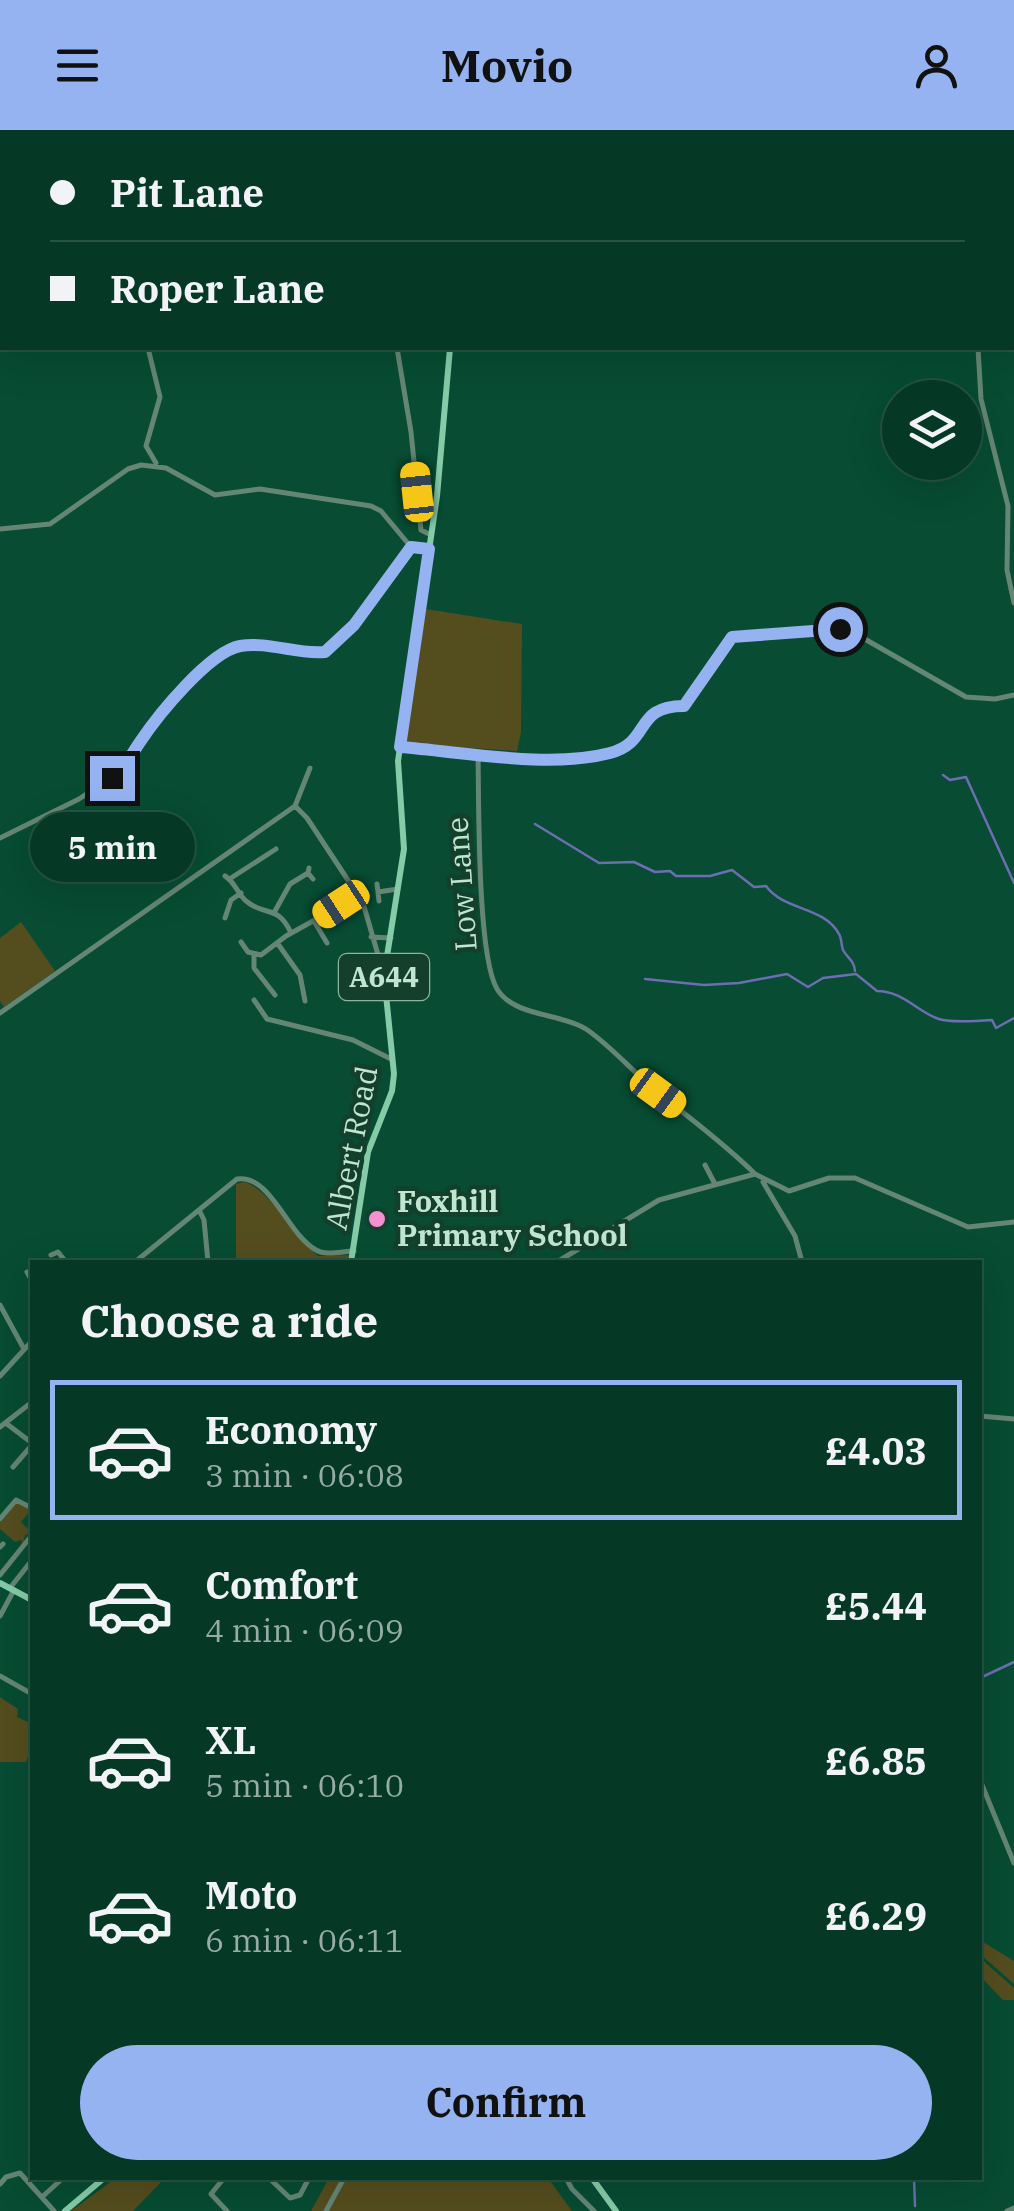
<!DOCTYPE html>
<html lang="en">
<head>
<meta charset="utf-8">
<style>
  :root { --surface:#053926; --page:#134432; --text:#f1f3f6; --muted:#97aca7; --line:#265343; --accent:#95b2f1 }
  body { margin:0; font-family:"IBM Plex Serif",serif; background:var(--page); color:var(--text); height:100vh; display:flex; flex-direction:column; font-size:38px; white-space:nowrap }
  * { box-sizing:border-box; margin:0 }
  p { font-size:32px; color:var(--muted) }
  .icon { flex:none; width:55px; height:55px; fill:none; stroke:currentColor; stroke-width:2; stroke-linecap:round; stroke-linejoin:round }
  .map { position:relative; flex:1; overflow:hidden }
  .panel { position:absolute; left:30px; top:1130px; width:952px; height:920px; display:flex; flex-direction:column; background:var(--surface); border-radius:0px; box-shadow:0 10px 40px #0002,0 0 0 2px var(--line) }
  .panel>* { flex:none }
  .top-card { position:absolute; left:0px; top:0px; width:1015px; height:220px; box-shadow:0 10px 40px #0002,0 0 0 2px var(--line); display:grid; align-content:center; height:220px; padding:0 50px; background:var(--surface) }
  .controls { position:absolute; left:882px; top:250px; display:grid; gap:20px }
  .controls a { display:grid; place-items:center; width:100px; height:100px; border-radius:50%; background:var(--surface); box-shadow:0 10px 40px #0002,0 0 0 2px var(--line); font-size:50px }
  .end { position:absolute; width:45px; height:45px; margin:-22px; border:12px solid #95b2f1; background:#111; box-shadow:0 0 0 5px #111 }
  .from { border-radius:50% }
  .bubble { position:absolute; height:70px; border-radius:35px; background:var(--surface); box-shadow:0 10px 40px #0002,0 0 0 2px var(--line); font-size:32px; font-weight:700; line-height:70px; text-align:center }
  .car { position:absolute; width:30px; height:60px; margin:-30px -15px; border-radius:12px; box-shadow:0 0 8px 2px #0007; background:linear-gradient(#f5c518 24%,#345 0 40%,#f5c518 0 76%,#345 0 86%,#f5c518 0) }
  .top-card b { display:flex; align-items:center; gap:35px; height:95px; font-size:38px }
  .top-card b+b { border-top:2px solid var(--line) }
  .top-card i { width:25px; height:25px; background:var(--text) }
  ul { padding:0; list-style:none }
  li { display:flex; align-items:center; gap:30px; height:140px; margin:0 20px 15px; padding:0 30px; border:5px solid transparent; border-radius:0px }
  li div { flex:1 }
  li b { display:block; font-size:38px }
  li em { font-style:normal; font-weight:700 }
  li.current { border-color:var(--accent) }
  li>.icon { width:90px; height:90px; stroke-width:1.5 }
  h2 { padding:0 50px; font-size:45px; line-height:120px }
  .primary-button { display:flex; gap:20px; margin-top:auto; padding:20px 50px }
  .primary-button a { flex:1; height:115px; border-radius:60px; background:var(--accent); color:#111; font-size:40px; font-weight:700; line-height:115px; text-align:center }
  header { display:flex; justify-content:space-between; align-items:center; height:130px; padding:0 50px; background:var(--accent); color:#111; font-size:45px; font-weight:700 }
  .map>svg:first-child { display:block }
</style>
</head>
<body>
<header><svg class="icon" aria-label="menu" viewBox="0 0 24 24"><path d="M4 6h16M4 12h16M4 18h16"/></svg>Movio<svg class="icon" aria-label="person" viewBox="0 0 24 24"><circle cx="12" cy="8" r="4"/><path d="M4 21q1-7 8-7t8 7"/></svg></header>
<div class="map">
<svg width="1014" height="2081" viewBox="0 0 1014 2081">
  <rect width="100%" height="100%" fill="#074c33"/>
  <!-- green -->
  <path fill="#544d1e" d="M426,479L522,494L521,602L517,621L405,614Z
    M21,792L55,841L4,877L0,871V808Z
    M244,1052C266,1056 298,1108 318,1126L349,1125L346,1132H236V1054Z
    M16,1373L32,1379L21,1392L27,1398L32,1391V1403L25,1405L23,1414L21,1410L15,1412L0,1399V1393Z
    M0,1567L18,1579L17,1587L32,1594V1615L26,1632H0Z
    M980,1810L1014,1831V1854L980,1824Z
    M980,1828L1014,1858V1870H1003L980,1846Z
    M116,2048H161L162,2051L133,2081H71Z
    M329,2048H548L572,2081H311Z"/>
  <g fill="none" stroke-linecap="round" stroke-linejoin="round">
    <!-- stream -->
    <path stroke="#6d6eb1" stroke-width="2.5" d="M943,645L950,650L966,647L1014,753
      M535,694L599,733L634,732L655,742L670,741L676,746H710L732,740L754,757L766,756C784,781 824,776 839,804C842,809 841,815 843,820C848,829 854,830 855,841
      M645,849L704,855L739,853L787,844L808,857L823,848L856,844L877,861C901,861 915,879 936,888C947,893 979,891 992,890L996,898L1014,888
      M980,1548L1014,1532
      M914,2048L915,2076"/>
    <!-- minor -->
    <path stroke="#658675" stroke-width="5" d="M119,0L122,2
      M794,0L796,2
      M77,2L79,0
      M976,2L977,0
      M1012,62L1014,63
      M148,218L160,267L146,316L156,333
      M397,218L411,302L421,400L431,405
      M978,218L981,269L1008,376L1007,440L1014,473
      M0,399L50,394L128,339L141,335L166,338L215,365L260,359L371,376L381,381L411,417L429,419
      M400,617C465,622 548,639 610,623C652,612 633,576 684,576L733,507L849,500L966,567L995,569L1014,565
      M478,623C479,670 477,825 497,859C514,887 561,883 586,899C611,916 632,941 655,960C689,988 724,1013 755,1044
      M295,676L307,688L363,773L383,842
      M0,708L79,669L121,641L149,600L211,531C256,494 303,537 333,517L411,417
      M309,738L308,743L313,749
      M225,746C235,752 237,763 246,771C265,787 278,774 291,803
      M231,748L276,719
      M377,754L379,771
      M378,762L398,759
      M275,781L290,754L308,743
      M225,788L231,770L241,763
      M314,791L327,813
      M371,807L391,808
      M241,812L248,822L261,825L286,806L358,766
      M278,814L300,845L305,871
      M254,825V838L275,865
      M254,870L267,889L353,910L391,929
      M0,883L295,676L310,638
      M705,1035L715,1054
      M763,1052L795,1106L802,1132
      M199,1080L204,1090L208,1132
      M51,1125L58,1122L66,1132
      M135,1132L237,1049C271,1044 287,1104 316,1120C326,1126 343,1121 354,1121
      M557,1132L659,1070L755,1044L789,1061L829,1048H855L968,1097L1014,1092
      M27,1142L32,1151
      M0,1175L24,1219
      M0,1246L32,1211
      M980,1286L1014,1289
      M7,1294L32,1313
      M0,1297L32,1272
      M13,1337L32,1315
      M0,1389L16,1370L32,1378
      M0,1417L3,1414
      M0,1445L32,1405
      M10,1458L32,1430
      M0,1486L14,1460
      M0,1546L32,1564
      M980,1650L1014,1733
      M224,2048L211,2064L227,2081
      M269,2048L290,2068L300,2065L309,2048
      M566,2048L572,2059L594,2081
      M0,2054L6,2047L20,2043L54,2081
      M42,2067L63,2048
      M326,2081L344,2048
      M1007,2081L1014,2078"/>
    <!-- major -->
    <path stroke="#85cba8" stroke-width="6" d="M513,2L514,0
      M351,1132L368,1022L392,961L394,944L384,845L404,719L398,631L437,366L450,218
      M0,1453L32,1470
      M592,2048L616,2081
      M65,2081L104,2048"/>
  </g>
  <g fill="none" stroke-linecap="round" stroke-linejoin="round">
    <!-- route -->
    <path stroke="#95b2f1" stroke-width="12" d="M112,648C125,638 131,625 140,612C158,585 209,522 240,516C269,511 297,525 325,522L354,495L411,417L429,419L400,617C465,622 549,639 610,623C652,612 633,576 684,576L732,507L840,499"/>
  </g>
  <!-- markers -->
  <circle fill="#f590d1" stroke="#133f2c" stroke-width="4" cx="377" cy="1089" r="10"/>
  <g text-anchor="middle" stroke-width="9" stroke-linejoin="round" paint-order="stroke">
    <!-- shield labels -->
    <rect fill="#133f2c" stroke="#8cb4a0" stroke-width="2.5" x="339" y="824" width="90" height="46" rx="8"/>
    <g font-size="28" font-weight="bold" fill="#c0e6d1">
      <text x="384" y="857">A644</text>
    </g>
    <!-- street labels -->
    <g font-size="30" fill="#c0e6d1" stroke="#133f2c">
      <text transform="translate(462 754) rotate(-94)" y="10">Low Lane</text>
      <text transform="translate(352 1018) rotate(-79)" y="10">Albert Road</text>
    </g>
    <!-- poi labels -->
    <g font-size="30" font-weight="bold" fill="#c0e6d1" stroke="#133f2c" text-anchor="start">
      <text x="397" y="1082">Foxhill<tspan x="397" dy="34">Primary School</tspan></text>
    </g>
  </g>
</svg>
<div class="controls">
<a><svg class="icon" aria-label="layers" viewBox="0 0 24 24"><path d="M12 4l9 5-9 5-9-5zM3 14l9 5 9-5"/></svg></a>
</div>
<i class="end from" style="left:840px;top:499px"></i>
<i class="end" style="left:112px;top:648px"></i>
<div class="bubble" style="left:30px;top:682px;width:165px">5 min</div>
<i class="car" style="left:417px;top:362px;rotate:354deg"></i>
<i class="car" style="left:341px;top:774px;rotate:237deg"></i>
<i class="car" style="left:658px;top:963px;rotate:126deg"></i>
<div class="top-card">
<b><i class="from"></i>Pit Lane</b>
<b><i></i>Roper Lane</b>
</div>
<section class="panel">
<h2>Choose a ride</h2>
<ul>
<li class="current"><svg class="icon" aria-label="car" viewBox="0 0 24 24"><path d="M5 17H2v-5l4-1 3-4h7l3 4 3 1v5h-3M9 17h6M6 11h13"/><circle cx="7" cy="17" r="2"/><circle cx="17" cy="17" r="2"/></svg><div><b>Economy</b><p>3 min · 06:08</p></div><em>£4.03</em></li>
<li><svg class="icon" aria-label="car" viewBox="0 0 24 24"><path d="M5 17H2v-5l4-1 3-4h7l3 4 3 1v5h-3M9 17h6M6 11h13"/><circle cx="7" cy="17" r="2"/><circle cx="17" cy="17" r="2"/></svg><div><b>Comfort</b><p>4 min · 06:09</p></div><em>£5.44</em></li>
<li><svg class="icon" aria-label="car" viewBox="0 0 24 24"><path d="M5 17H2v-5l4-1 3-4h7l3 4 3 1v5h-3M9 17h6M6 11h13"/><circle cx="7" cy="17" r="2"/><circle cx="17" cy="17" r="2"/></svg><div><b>XL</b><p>5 min · 06:10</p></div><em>£6.85</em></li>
<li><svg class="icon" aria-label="car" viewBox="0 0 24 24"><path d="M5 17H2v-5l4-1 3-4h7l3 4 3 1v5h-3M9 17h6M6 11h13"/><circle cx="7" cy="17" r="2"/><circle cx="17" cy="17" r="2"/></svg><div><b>Moto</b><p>6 min · 06:11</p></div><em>£6.29</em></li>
</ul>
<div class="primary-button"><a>Confirm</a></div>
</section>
</div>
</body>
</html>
